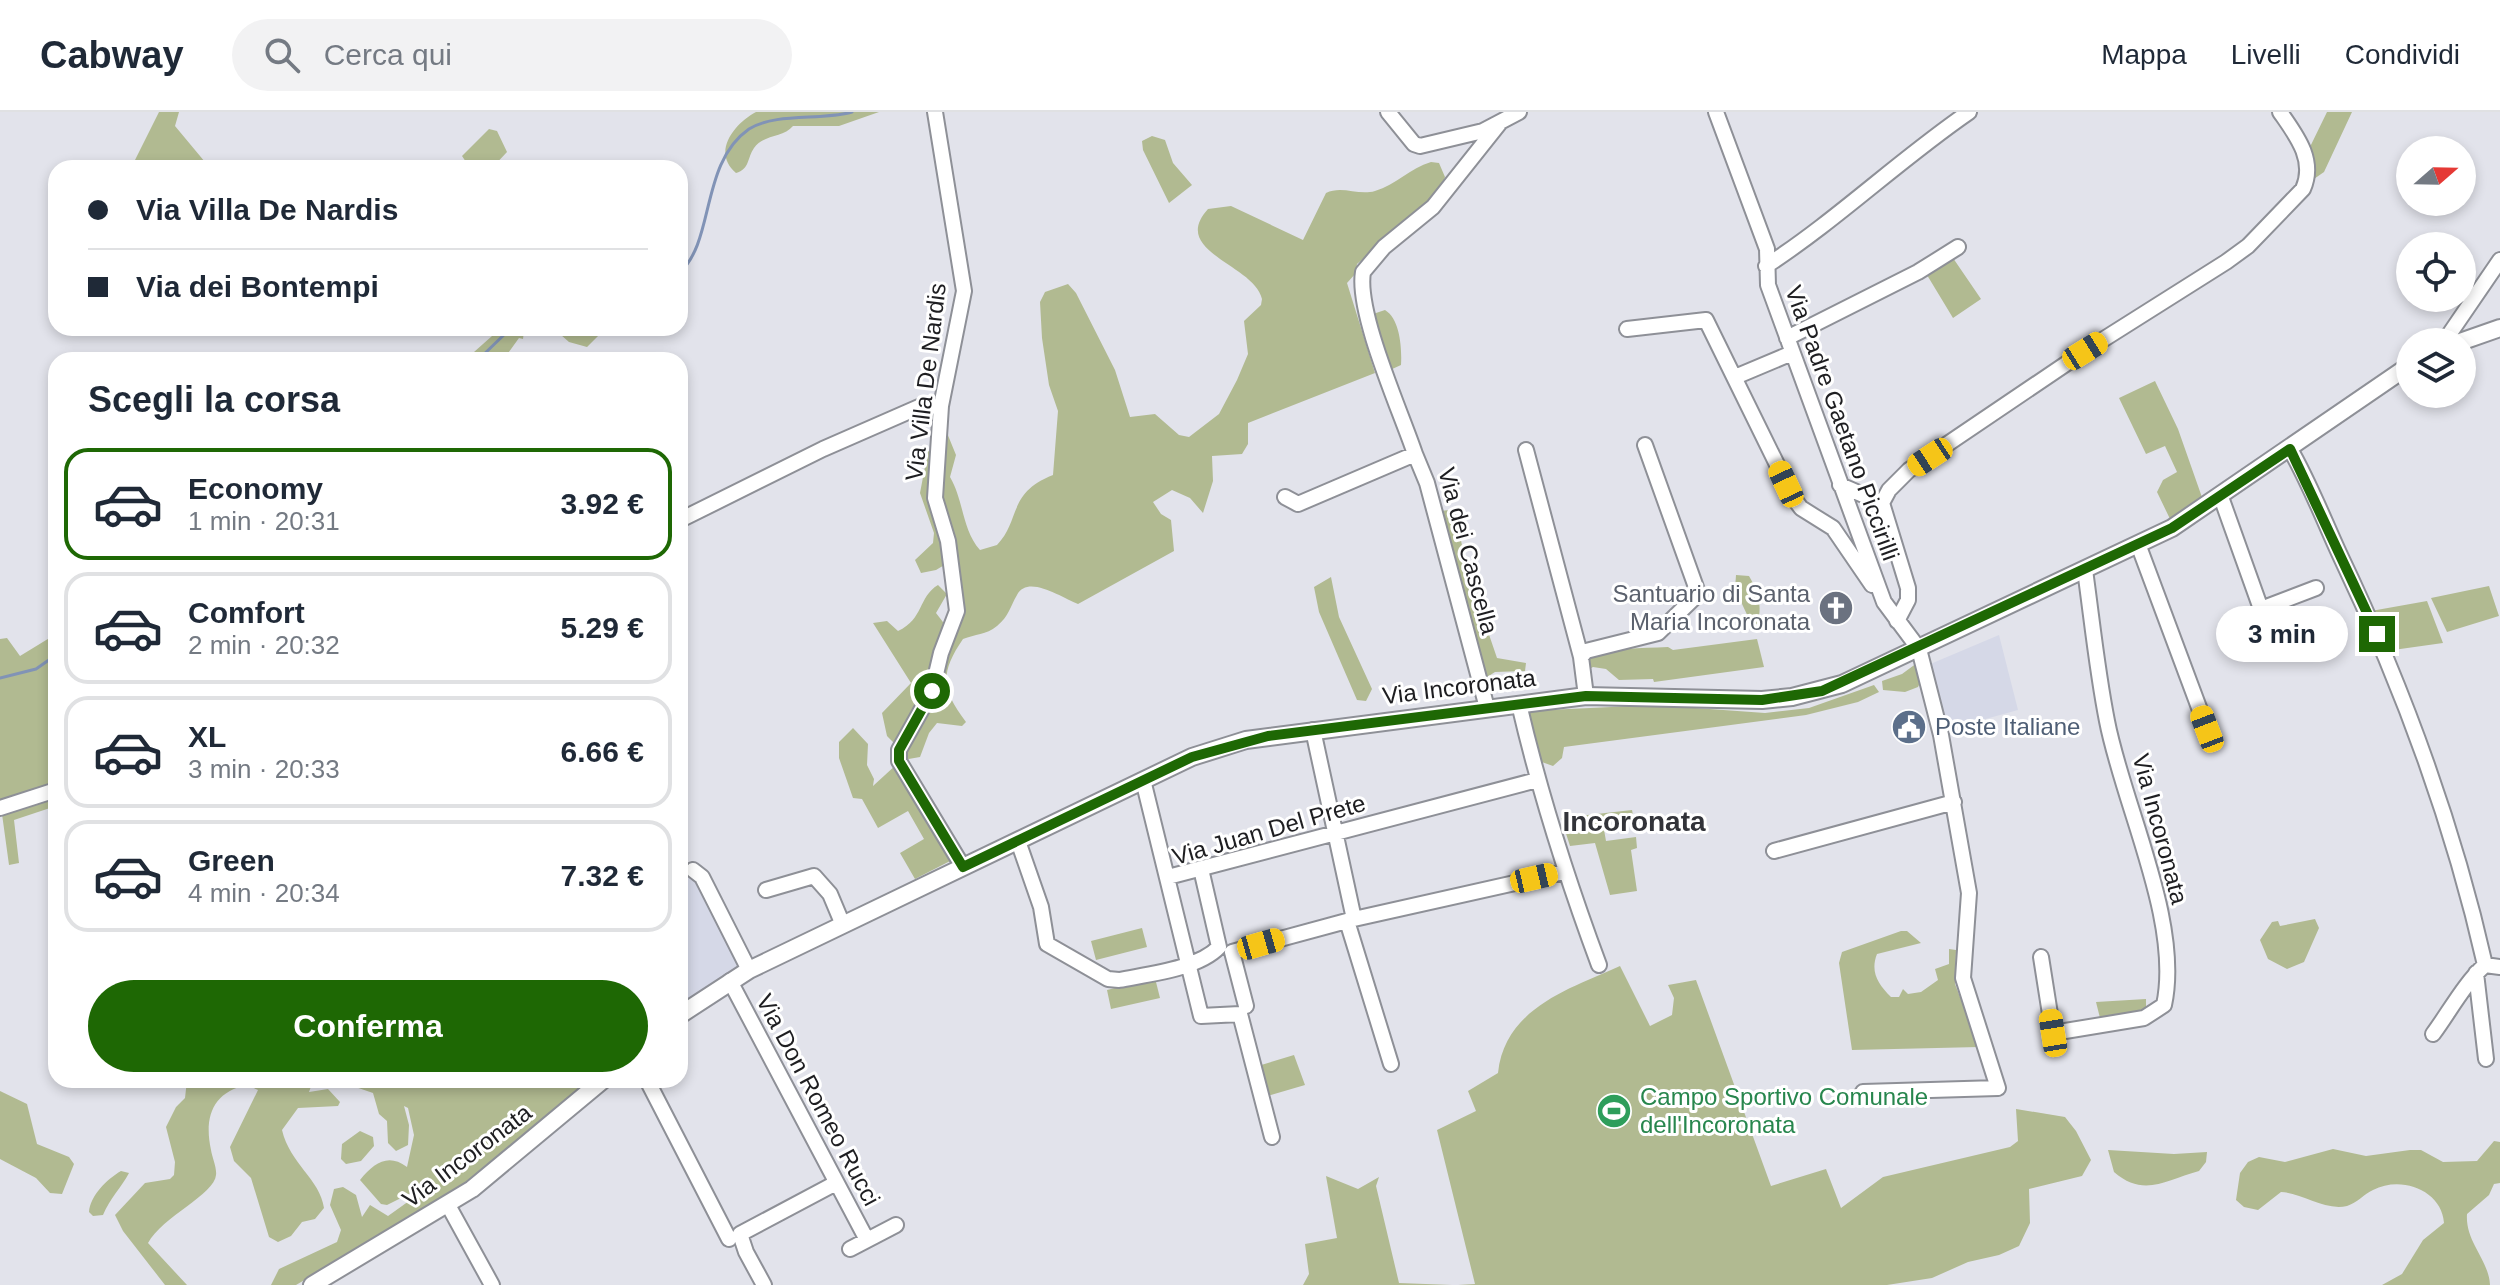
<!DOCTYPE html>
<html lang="it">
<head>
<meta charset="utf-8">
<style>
  :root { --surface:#fff; --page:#f2f2f3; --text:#1f2937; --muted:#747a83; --line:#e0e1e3; --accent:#1e6804 }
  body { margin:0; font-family:Helvetica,sans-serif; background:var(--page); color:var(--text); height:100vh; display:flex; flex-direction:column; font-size:30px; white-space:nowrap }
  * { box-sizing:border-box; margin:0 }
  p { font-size:26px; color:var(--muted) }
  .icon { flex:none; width:44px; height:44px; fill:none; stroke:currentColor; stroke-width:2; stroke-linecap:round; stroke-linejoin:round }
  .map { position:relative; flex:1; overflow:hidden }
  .details { position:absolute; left:48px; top:240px; width:640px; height:736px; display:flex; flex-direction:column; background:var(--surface); border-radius:24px; box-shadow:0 4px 12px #0003 }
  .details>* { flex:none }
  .hud { position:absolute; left:48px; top:48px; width:640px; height:176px; border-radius:24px; box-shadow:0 4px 12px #0003; display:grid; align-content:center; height:176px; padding:0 40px; background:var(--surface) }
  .needle { width:52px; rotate:70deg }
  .controls { position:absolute; left:2396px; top:24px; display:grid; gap:16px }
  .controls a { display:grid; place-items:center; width:80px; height:80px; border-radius:50%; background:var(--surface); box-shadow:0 4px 12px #0003; font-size:40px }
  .end { position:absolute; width:36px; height:36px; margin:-18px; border:10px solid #1e6804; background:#fff; box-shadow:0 0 0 4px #fff }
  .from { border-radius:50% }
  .bubble { position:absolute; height:56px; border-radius:28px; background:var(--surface); box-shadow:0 4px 12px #0003; font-size:26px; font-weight:700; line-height:56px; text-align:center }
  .car { position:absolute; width:24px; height:48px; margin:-24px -12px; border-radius:10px; box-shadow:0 0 6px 2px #0007; background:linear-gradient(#f5c518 24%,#345 0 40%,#f5c518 0 76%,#345 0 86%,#f5c518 0) }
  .hud b { display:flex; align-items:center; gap:28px; height:76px; font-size:30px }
  .hud b+b { border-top:2px solid var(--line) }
  .hud i { width:20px; height:20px; background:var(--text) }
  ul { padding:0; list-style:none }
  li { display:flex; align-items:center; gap:24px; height:112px; margin:0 16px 12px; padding:0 24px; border:4px solid var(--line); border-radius:24px }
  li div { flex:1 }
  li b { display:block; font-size:30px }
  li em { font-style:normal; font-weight:700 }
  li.active { border-color:var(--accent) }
  li>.icon { width:72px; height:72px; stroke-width:1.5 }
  h2 { padding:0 40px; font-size:36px; line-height:96px }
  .primary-button { display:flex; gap:16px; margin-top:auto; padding:16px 40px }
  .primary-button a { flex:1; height:92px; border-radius:48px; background:var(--accent); color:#fff; font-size:32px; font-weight:700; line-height:92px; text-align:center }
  header { display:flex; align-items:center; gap:48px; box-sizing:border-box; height:112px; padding:0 40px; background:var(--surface); border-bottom:2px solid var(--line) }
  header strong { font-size:38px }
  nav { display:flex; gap:44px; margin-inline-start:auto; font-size:28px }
  .search { width:560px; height:72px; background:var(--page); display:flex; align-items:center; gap:20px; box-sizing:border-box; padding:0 28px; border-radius:44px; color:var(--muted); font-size:30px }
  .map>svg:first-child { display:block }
</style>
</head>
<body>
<header>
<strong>Cabway</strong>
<div class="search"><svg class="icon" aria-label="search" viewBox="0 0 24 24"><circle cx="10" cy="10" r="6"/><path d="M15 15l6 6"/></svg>Cerca qui</div>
<nav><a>Mappa</a><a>Livelli</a><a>Condividi</a></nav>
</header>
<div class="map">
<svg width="2500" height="1173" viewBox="0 0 2500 1173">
  <rect width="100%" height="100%" fill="#e2e3eb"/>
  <!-- built -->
  <path fill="#d5d8e7" d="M1999,523L2018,598L1946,618L1928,553Z
    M680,745L694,763L741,856L680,898Z"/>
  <!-- green -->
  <path fill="#b1ba91" d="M159,0H179L175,14L210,56H131Z
    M756,0H879L839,14H793C783,26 764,22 754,36C747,46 750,57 736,61C711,40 735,11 756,0Z
    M2327,0H2352L2324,60L2311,69L2308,39Z
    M489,17L497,19L507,40L492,56H470L462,44Z
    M1152,24L1165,28L1173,51L1192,73L1169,91L1143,38L1142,29Z
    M1431,50L1439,51L1445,65C1433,103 1385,127 1357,152L1356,161L1347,171L1375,261L1248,311V332L1242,342L1212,344L1213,369L1203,401L1190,386L1172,378L1153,390L1161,402L1171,408L1174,439L1078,492C1062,486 1028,462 1017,483C1010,495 1009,504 997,514C986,523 975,522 963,527C939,562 942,578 966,610L962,614L937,611L929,621L920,645L903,648L906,629L958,502L937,386L945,316L956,343L950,365C964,389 962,418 980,438L997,433C1021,408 1007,381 1053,363L1058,299L1049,273L1042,226L1040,190L1045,180L1068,172L1076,181L1115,258L1130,305L1155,302L1179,323L1189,325L1219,302L1237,268L1248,242L1244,209L1261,193L1262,187C1254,152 1169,140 1208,97L1231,94L1303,128L1326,81C1342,73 1358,84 1375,79C1396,73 1410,56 1431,50Z
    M1953,146L1981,187L1953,206L1927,163Z
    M1385,198C1400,207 1402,236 1401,253L1390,258L1373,202Z
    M501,216L524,219L523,227L519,226L503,248H465Z
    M553,216H614L615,223L600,222L587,235L569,230Z
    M2155,269L2178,317L2204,391L2171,409L2157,380L2163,368L2177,360L2165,334L2146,342L2119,286Z
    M928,339L934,340L946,452L936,458L921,461L915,448L933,431L934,421L920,381Z
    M1449,398L1455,399L1467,458L1497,546L1526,551L1525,559L1495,560L1484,567L1441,399Z
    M1736,463L1749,464C1758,479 1763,494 1757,512L1750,509L1735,477Z
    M1331,465L1339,505L1372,577L1366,589L1357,588L1319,500L1314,475Z
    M938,473L947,482L936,501L946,514L930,577L899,636L887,624L882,601L911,571L873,511L887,509L898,519C924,507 918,485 938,473Z
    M2489,474L2499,504L2447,520L2431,486Z
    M2427,489L2443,531L2386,539L2371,499Z
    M56,522V674L0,692V527L7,526L20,544Z
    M1757,527L1764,555L1654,570L1653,567L1619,568L1606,557L1593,555L1586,559L1585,542C1614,537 1640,536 1668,535L1673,538Z
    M1917,551L1923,565L1918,575L1905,580L1883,578L1882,569L1902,562Z
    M1874,573L1879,580L1858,590L1806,603L1564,635L1562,646L1553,654L1539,649L1526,599L1654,593L1765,601L1809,596Z
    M853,616L868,632L867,653L874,667L873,674L897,652L954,747L915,767L900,741L924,727L908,699L878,716L862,687L853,686L839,646V630Z
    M56,681V694L14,708L19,751L9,753L2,702Z
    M1632,698L1633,703L1603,712L1606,729L1636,725L1637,736L1631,738L1637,779L1610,783L1595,731L1570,734L1561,706Z
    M2315,807L2319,816L2304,850L2287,857L2268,847L2260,828L2272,810L2278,809L2280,814Z
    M1142,816L1147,835L1096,848L1091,829Z
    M1901,819H1907L1921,831L1877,842C1870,860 1878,872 1891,885H1899L1903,877L1908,882L1921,880L1938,868L1935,857L1949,852V837L1956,838L1955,872L1979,935L1852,938L1839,851L1842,840Z
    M1620,854L1650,914L1672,903L1674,886L1668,873L1696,868L1771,1074L1826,1057L1841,1096L1883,1065L2010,1035L2018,1029L2016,997L2065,1005L2076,1019L2091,1048L2082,1064L2029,1077L2030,1111L2019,1134L1999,1143L1968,1150L1932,1166L1887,1173H1458L1475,1172L1437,1018L1476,999L1468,979L1498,961C1505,896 1569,877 1620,854Z
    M1155,866L1160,886L1111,897L1107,878Z
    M2146,887V901L2100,906L2096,890Z
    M1294,943L1305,973L1267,984L1258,954Z
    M187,968H318L313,969L309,980L328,977L340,990L338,994L298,996L282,1018C290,1052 320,1067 324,1096L315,1107L302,1110L291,1124L278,1130L269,1125L251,1066L234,1049L230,1035L258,978L247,973C212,980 204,1006 211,1038C212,1045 217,1056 216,1063C215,1082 162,1105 148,1131L187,1173H165L123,1119L115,1103L145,1071L170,1067L174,1063L175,1050L166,1015L176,995L185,986Z
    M335,968H595L468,1072L296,1173H271L279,1157L337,1130L341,1118L330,1093L334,1077L343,1075L356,1083L362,1105L370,1093L388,1104L416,1084L413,1080L387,1093L381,1092L360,1068C374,1051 388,1041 407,1055L414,1023L408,996L404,994L409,1013L408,1033L396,1039L388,1031L387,1009L379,1002L373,981Z
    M0,979L27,992L37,1032L69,1045L74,1052L62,1082L50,1081L36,1066L0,1047Z
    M360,1019L373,1025L374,1034L361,1049L346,1052L341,1047L342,1032Z
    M2494,1029L2500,1030V1071L2494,1072L2489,1083L2467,1102C2465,1130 2489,1148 2490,1173H2382L2402,1162L2423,1128L2444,1111C2442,1079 2402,1063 2373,1078C2364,1082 2357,1091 2347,1094C2324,1099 2303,1081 2281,1080L2258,1098L2244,1095L2236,1088L2240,1061L2248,1050L2259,1045L2285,1050L2333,1037L2366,1044L2410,1038H2421L2443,1050L2477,1049Z
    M2108,1038L2174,1042L2207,1040L2206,1050L2199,1059C2166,1068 2144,1086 2114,1060Z
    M121,1059L129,1061C121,1076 110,1086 103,1103L93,1104L89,1100C90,1084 107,1067 121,1059Z
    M1326,1064L1358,1077L1379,1065L1376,1074L1399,1171L1452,1173H1303L1309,1162L1305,1132L1337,1126Z"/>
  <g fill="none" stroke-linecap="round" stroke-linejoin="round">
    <!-- stream -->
    <path stroke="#8193b6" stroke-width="3" d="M680,160C715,129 700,51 749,17C777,0 820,9 852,0
      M478,248L511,216
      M0,566L36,557L56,543"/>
    <!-- minor casing -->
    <g stroke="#8e9097" stroke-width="18">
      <path id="minor" d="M935,0L964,179L941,294L935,386L948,429L957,499L941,541L932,579L899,638V649L963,755
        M1388,0L1414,32L1420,34L1483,19L1519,0
        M1716,0L1767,137L1768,173L1884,490L1919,537L1941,623L1969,781L1963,866L1998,976L1863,980
        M1766,154C1837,108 1899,48 1969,0
        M1627,217L1706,208L1793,385L1801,396L1833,416L1872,473
        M1787,226L1918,160L1958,135
        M2444,230L2500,148
        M1735,265L1792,241
        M2290,337C2309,370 2323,406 2339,441C2402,573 2453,711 2485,853
        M1526,338L1581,545
        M1415,342C1401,300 1356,201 1363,160L1384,135L1433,95L1499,12
        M1840,373L1882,391
        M1285,385L1298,392L1415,342L1427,371L1487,596
        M2221,385L2261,497L2316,476
        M680,408L823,337L919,295L941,294
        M2138,432L2207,617
        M1897,509L1908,488V476L1882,391L1889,378L1909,358L2085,239L2226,150L2248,134L2303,77C2316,48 2296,23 2280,0
        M1586,584L1581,545L1586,539L1658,521L1693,487L1697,478L1645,333
        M1519,592C1540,682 1567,767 1599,853
        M1313,618L1354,807
        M1143,668L1201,904L1240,902L1272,1025
        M0,696L56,678
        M1018,729L1041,795L1047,832L1108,867L1119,868C1149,862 1198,857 1219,835L1201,757
        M1774,739L1954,690
        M693,758L702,765L749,858
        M1168,765L1537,668
        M766,778L814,764L830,782L843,813
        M1347,809L1391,952
        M2041,845L2053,921L2144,906L2164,893C2182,810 2123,693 2107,609C2097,559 2092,508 2085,458
        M2476,861L2486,947
        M730,869L867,1128
        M1246,894L1232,840L1354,807L1564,760
        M2433,922C2450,899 2464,872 2485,853L2500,855
        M647,968L729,1127
        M448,1093L492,1173
        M850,1137L896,1113
        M764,1173L746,1140L740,1122L836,1071"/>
    </g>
    <!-- major casing -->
    <g stroke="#8e9097" stroke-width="20">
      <path id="major" d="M2460,230L2500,216
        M680,903L749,858L1192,645L1246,628L1586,584L1762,588L1792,585L1842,572L2172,416L2410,253
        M312,1173L472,1077L603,968"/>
    </g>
    <!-- minor -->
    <use href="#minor" stroke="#fff" stroke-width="14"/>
    <!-- major -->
    <use href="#major" stroke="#fff" stroke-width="16"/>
  </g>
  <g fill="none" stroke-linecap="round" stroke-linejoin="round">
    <!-- route -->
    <path stroke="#1e6804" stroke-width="10" d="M932,579L899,638V649L963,755L1192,645L1268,624L1586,584L1762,588L1822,579L2172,416L2290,337L2377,522"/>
  </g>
  <!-- icons -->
  <defs>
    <g id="church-disc" transform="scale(1.8)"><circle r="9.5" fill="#6b7280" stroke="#fff"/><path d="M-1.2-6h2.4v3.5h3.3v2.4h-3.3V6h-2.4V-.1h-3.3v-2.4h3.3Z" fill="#fff"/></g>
    <g id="civic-disc" transform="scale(1.8)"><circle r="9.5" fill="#5c6f8a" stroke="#fff"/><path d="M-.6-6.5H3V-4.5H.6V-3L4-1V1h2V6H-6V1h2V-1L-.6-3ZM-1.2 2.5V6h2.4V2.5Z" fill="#fff"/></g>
    <g id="stadium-disc" transform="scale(1.8)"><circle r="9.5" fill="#2e9e5b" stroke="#fff"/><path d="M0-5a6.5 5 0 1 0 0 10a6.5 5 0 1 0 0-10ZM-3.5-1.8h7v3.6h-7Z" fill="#fff"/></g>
  </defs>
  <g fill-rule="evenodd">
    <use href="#church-disc" x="1836" y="496"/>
    <use href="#civic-disc" x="1909" y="615"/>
    <use href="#stadium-disc" x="1614" y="999"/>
  </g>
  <g text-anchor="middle" stroke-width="6" stroke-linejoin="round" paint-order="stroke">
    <!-- street labels -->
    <g font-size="24" fill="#1e1e21" stroke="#fff">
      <text transform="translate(926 270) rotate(-83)" y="8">Via Villa De Nardis</text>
      <text transform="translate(1842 311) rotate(70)" y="8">Via Padre Gaetano Piccirilli</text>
      <text transform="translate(1468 439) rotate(75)" y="8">Via dei Cascella</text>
      <text transform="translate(1459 575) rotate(-7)" y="8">Via Incoronata</text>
      <text transform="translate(2160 717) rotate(75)" y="8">Via Incoronata</text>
      <text transform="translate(1269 718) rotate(-16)" y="8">Via Juan Del Prete</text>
      <text transform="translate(818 988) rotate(62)" y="8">Via Don Romeo Rucci</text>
      <text transform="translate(467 1044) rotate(-37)" y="8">Via Incoronata</text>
    </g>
    <!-- worship labels -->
    <g font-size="24" fill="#5b616d" stroke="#fff" text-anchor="end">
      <text x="1810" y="490">Santuario di Santa<tspan x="1810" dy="28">Maria Incoronata</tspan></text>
    </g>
    <!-- service labels -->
    <g font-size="24" fill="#4e5e75" stroke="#fff" text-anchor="start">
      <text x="1935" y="623">Poste Italiane</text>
    </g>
    <!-- leisure labels -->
    <g font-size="24" fill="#27864d" stroke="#fff" text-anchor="start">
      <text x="1640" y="993">Campo Sportivo Comunale<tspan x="1640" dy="28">dell'Incoronata</tspan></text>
    </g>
    <!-- quarter labels -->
    <g font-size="28" font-weight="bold" fill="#323339" stroke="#fff">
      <text x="1634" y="719">Incoronata</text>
    </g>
  </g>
</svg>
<div class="controls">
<a><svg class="needle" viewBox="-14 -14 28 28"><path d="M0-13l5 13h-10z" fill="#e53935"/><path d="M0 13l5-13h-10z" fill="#747a83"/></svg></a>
<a><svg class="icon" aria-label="locate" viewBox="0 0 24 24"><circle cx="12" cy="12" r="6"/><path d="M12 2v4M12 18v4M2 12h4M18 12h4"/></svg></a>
<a><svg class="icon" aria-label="layers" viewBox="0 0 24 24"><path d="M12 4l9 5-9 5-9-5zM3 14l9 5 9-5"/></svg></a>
</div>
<i class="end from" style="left:932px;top:579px"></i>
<i class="end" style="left:2377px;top:522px"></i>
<div class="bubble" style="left:2216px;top:494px;width:132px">3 min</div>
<i class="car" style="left:2085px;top:239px;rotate:58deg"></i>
<i class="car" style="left:1930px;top:345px;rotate:237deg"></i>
<i class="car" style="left:1786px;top:372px;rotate:335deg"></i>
<i class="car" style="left:2207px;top:617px;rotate:339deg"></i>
<i class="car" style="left:1534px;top:766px;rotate:77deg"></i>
<i class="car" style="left:1261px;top:832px;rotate:74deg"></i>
<i class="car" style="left:2053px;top:921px;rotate:351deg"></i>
<div class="hud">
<b><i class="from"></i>Via Villa De Nardis</b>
<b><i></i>Via dei Bontempi</b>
</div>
<section class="details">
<h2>Scegli la corsa</h2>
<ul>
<li class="active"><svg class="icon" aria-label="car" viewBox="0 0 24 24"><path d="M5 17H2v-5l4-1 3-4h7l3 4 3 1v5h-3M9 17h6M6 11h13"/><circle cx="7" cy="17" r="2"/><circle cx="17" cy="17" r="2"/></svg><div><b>Economy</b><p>1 min · 20:31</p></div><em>3.92 €</em></li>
<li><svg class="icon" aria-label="car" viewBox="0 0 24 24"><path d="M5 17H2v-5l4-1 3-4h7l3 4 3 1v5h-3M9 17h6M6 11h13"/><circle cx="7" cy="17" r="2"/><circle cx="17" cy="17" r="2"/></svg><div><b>Comfort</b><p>2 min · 20:32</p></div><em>5.29 €</em></li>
<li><svg class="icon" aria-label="car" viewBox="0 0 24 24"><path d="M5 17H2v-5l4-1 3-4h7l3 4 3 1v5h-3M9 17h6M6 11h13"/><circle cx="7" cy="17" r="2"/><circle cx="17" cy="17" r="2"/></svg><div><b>XL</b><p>3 min · 20:33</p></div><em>6.66 €</em></li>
<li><svg class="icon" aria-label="car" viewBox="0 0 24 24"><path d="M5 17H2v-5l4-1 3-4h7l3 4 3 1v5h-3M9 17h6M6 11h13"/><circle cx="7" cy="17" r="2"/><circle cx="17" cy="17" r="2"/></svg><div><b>Green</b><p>4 min · 20:34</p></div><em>7.32 €</em></li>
</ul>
<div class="primary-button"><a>Conferma</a></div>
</section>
</div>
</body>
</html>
